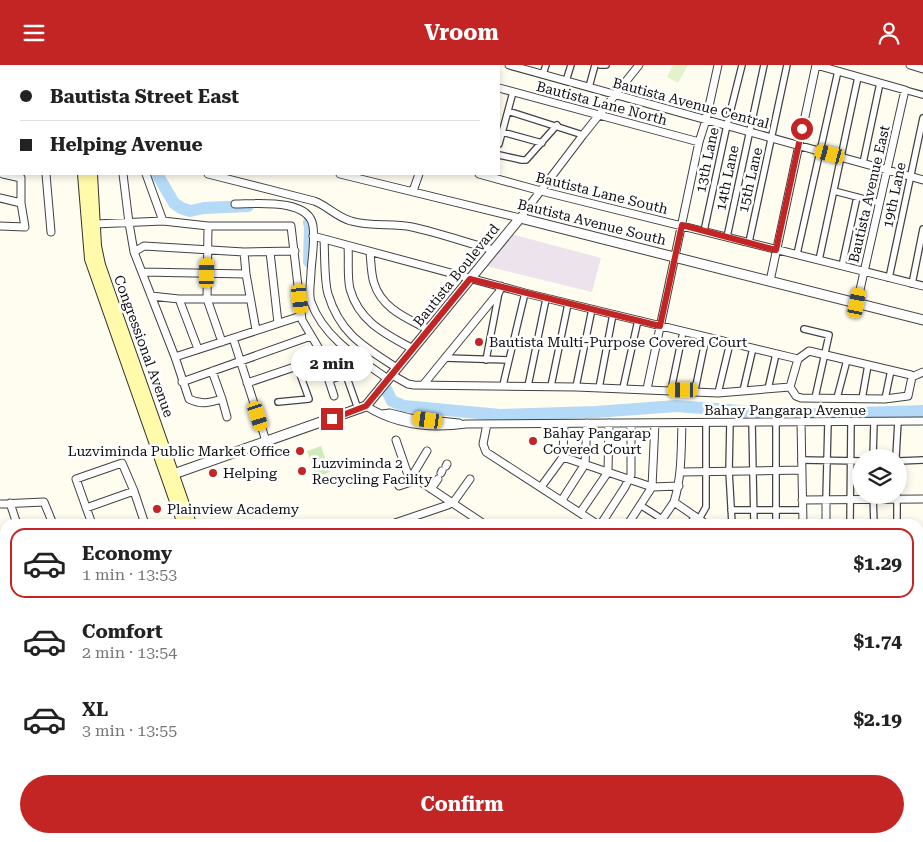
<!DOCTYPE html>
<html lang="en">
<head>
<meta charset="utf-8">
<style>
  :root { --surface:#fff; --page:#f2f2f2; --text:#222; --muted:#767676; --line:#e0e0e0; --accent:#c22523 }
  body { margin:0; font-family:"Roboto Serif",serif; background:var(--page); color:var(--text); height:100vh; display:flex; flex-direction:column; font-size:19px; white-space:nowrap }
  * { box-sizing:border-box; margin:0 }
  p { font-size:16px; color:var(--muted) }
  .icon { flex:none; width:28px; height:28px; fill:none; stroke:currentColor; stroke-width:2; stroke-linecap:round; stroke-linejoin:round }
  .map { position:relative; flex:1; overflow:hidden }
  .panel { position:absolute; left:0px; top:454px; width:924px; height:324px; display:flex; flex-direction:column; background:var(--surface); border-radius:15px 15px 0 0; box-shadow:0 2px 8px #0003 }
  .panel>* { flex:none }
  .top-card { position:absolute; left:0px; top:0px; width:500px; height:110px; box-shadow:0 2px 8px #0003; display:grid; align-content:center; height:110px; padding:0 20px; background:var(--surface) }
  .fabs { position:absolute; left:852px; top:384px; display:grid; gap:10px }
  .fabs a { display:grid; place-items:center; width:55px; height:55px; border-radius:50%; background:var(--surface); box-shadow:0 2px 8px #0003; font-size:25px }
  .end { position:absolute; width:22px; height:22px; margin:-11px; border:6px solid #c22523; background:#fff; box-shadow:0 0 0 2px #fff }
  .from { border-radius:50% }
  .bubble { position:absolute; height:35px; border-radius:18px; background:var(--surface); box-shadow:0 2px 8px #0003; font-size:16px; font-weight:700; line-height:35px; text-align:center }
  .car { position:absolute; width:15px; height:30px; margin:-15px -8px; border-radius:6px; box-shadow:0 0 4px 1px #0007; background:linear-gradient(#f5c518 24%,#345 0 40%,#f5c518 0 76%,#345 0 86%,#f5c518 0) }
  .top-card b { display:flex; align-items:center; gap:18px; height:48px; font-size:19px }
  .top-card b+b { border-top:1px solid var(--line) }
  .top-card i { width:12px; height:12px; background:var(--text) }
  ul { padding:9px 0 0; list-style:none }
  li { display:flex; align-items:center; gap:15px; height:70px; margin:0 10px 8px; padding:0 10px; border:2px solid transparent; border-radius:15px }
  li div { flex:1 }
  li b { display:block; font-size:19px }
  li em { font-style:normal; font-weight:700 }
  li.active { border-color:var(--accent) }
  li>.icon { width:45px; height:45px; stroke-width:1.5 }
  .cta { display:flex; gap:10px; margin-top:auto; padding:10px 20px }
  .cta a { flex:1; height:58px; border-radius:30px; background:var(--accent); color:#fff; font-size:20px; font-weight:700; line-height:58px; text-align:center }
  header { display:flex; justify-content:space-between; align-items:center; height:65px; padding:0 20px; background:var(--accent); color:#fff; font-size:22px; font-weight:700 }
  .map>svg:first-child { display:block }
</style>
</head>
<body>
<header><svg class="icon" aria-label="menu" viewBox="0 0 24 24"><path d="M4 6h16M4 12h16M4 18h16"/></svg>Vroom<svg class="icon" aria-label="person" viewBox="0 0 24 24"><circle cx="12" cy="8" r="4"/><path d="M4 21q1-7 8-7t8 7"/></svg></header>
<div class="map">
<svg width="923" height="777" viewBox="0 0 923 777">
  <rect width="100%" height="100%" fill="#fffdf0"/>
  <!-- industrial -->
  <path fill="#ede3ed" d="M511,169L601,193L592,227L486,201Z"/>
  <!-- green -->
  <path fill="#d0ebb9" d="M321,381L330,407L316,412L307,386Z"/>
  <!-- pitch -->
  <path fill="#e2f2cb" d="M673,0H688L678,18L667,12Z"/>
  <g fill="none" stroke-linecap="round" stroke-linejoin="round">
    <!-- stream -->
    <path stroke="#398bd0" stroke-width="2" d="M0,485L5,500
      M266,772L267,777"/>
    <!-- river -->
    <path stroke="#b4daf7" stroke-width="12" d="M171,1V0
      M157,109L174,138L181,143L190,146L204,143L248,141
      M309,157L310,162L309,197
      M386,324L392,336L404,341L500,350L596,347L676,341L794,350L923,346"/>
    <!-- pedestrian casing -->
    <g stroke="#424242" stroke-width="8">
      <path id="pedestrian" d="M600,0H606
        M190,1L192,0
        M327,1V0
        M350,1V0
        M374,1L375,0
        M399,1L400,0
        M543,9L546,0
        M566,16L571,0
        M589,22L595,0
        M905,25L923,30
        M508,46L583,70
        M502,67L542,78
        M499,79L513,27
        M499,90L522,95H526L557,60
        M863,98L880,18
        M834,126L880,138
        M704,166L727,60L742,0
        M727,172L764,0
        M749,177L787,0
        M797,189L838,6
        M819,195L858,12
        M842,201L857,132
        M889,213L923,53
        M912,219L923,164
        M804,264L829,270L815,333
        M445,293L509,295
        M486,295L499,227
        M329,315L346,310L358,344
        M503,320L525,228
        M528,321L546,234
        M551,321L568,239
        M576,322L592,244
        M599,323L613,249
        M623,323L638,255
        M768,324L776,289
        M671,325L683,267
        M695,325L706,272
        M743,326L753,283
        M718,328L730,278
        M837,333L847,295
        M862,334L868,300
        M885,334L891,305
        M278,337L309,334L297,301
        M730,357L729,406L732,459
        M752,357L754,459
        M873,392L874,357
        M896,392L898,356
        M801,395L861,396
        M899,396L923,395
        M873,430L874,459
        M897,430V459
        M826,435L828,357
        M640,440L662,454
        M731,445H802
        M699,454L706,442V358
        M690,459L695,451
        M776,459V357
        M850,459L851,357
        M919,506H923"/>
    </g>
    <!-- minor casing -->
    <g stroke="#424242" stroke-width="9">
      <path id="minor" d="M14,0V1
        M38,0V1
        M115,0V1
        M279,0L283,1
        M420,0L424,1
        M509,0L923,115
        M816,0L905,25L857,238
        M910,0L923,4
        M160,1V0
        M303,1V0
        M450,1V0
        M0,20H1
        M499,23L699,77
        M0,82H1
        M46,109L51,167
        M123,109L129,158L134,187L175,292L189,334C201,340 209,338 222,334L227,352
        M146,109L163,156
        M208,109L314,136C328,141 336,152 351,156C371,162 392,158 412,162C440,168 467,178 494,185
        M340,109L520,153L583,70L639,0
        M479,109L541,126L923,221
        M413,126L419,109
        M0,133L21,138
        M235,139C256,139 309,133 313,161C315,176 312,192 311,207C311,216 308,229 311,237C324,273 358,293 388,314
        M95,159L163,156L208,161H291L302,255L318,282L334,331
        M0,161L25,162L21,138V113L3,109
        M208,161L207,234L222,277
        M313,171L525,228L798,294L809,286L911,310L912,312L908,331L885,334L801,333L796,331L790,322
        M324,175C325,190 324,215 328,229C340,269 364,282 397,303
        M348,181C349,195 347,211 350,224C359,257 386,269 413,284
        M134,187L144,181L244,187L295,186
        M244,187L246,209L256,265
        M270,187L278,258
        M370,187C371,197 371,209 374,218C382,244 407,253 429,265
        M142,207L246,209
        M770,216L816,0
        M151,231L179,234H250
        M179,234L198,284
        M233,273L266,376
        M175,292L301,251
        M212,306L222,334
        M392,310L408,319L414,320L576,322L718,328L790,322L798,294
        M912,312L923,307
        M182,317L311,271
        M247,318L321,293
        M423,320L499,227L501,221
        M647,324L699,77L706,55L718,0
        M366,341C396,360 431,364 466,359L923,356
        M382,349L390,348L410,353L459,358
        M801,357L803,459
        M682,358C681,385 682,411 674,437L706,459
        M487,359L483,379L486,387L597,459
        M396,375L407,407L412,411L484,459
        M563,392L652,422L679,421
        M446,401L447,399
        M681,407L802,405
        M441,408L442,406
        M412,411L427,386
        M399,421L417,415
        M541,422L563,392L564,359
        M431,424L438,414
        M562,435L585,399L587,358
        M802,435L923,434
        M826,435V459
        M10,438L17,459
        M0,439L44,437L53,459
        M86,443L134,426
        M580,448L608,407L609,358
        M92,459L76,414L122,398L134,426L145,459
        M392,459L448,440L455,435L470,414
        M601,459L625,422L631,410V358
        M628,459L652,422L655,358
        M659,459L674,437
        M919,484H923
        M919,531H923
        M0,535H5
        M2,565L5,574
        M919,598L923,600
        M919,633L923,627
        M919,650H923
        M0,654L5,672
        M919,669L923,672
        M0,734H5
        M919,744L923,747
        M735,772L742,777
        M779,772L786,777
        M828,772L835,777
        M874,772L881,777
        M914,772L921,777
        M153,777L242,775
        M849,777L852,772"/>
    </g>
    <!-- tertiary casing -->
    <g stroke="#424242" stroke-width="11">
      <path id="tertiary" d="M168,411L366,341L520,153L923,255"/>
    </g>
    <!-- secondary casing -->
    <g stroke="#313131" stroke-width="12">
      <path id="secondary" d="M73,0V1
        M84,0V1
        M83,109L90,194L183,459
        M92,109L96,181L100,200L191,459
        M292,772L296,777"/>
    </g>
    <!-- pedestrian -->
    <use href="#pedestrian" stroke="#fff" stroke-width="5.5"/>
    <!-- minor -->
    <use href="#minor" stroke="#fff" stroke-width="7"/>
    <!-- tertiary -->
    <use href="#tertiary" stroke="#fff" stroke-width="9"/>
    <!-- secondary -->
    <use href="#secondary" stroke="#fffbab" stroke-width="10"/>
  </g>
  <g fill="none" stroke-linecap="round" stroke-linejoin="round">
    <!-- route -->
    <path stroke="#c22523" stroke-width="6" d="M332,354L366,341L470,214L660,261L682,160L776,185L802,64"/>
  </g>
  <!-- markers -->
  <g fill="#c22523" stroke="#fff" stroke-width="2">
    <circle cx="479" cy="277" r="5"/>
    <circle cx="533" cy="376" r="5"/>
    <circle cx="300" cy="386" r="5"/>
    <circle cx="302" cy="406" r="5"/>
    <circle cx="213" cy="408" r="5"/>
    <circle cx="157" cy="444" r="5"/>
  </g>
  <g text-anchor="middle" stroke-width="5" stroke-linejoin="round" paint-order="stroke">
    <!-- street labels -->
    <g font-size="14" fill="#0f0f0f" stroke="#fff">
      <text transform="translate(602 38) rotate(15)" y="5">Bautista Lane North</text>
      <text transform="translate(691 38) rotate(15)" y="5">Bautista Avenue Central</text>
      <text transform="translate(707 95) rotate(-78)" y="5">13th Lane</text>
      <text transform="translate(727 113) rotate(-78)" y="5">14th Lane</text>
      <text transform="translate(750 115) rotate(-77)" y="5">15th Lane</text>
      <text transform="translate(602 128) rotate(14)" y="5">Bautista Lane South</text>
      <text transform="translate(869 129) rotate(-77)" y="5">Bautista Avenue East</text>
      <text transform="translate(894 130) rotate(-78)" y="5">19th Lane</text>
      <text transform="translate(592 157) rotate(14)" y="5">Bautista Avenue South</text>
      <text transform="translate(456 210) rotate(-51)" y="5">Bautista Boulevard</text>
      <text transform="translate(144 281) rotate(70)" y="5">Congressional Avenue</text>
      <text x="785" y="350">Bahay Pangarap Avenue</text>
    </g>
    <!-- poi labels -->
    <g font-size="14" fill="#0f0f0f" stroke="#fff" text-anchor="start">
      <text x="489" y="282">Bautista Multi-Purpose Covered Court</text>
      <text x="543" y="373">Bahay Pangarap<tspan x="543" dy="16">Covered Court</tspan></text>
      <text x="290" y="391" text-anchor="end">Luzviminda Public Market Office</text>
      <text x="312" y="403">Luzviminda 2<tspan x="312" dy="16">Recycling Facility</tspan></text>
      <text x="223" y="413">Helping</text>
      <text x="167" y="449">Plainview Academy</text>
    </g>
  </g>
</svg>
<div class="fabs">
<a><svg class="icon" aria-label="layers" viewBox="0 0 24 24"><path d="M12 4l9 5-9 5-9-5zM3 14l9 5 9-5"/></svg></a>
</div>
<i class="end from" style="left:802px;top:64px"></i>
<i class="end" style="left:332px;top:354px"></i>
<div class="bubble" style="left:291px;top:281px;width:82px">2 min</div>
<i class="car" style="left:830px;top:89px;rotate:285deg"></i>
<i class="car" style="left:207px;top:208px;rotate:1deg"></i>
<i class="car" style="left:300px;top:234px;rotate:174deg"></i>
<i class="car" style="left:857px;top:238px;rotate:11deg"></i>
<i class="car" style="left:683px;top:325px;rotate:270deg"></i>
<i class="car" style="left:258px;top:351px;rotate:162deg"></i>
<i class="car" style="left:428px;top:355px;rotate:278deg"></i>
<div class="top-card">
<b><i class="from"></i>Bautista Street East</b>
<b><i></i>Helping Avenue</b>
</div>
<section class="panel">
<ul>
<li class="active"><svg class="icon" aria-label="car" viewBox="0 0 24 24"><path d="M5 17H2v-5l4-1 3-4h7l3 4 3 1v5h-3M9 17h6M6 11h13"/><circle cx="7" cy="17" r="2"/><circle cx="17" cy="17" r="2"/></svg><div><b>Economy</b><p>1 min · 13:53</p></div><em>$1.29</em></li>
<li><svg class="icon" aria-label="car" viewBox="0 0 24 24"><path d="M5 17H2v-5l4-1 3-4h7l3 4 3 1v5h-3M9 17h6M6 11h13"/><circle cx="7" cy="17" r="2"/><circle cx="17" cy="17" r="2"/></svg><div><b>Comfort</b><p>2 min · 13:54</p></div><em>$1.74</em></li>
<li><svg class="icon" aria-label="car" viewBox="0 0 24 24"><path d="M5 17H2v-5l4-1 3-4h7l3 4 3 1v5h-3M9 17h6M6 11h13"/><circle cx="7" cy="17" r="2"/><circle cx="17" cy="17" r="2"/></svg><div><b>XL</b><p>3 min · 13:55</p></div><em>$2.19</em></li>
</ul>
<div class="cta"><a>Confirm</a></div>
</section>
</div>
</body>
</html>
